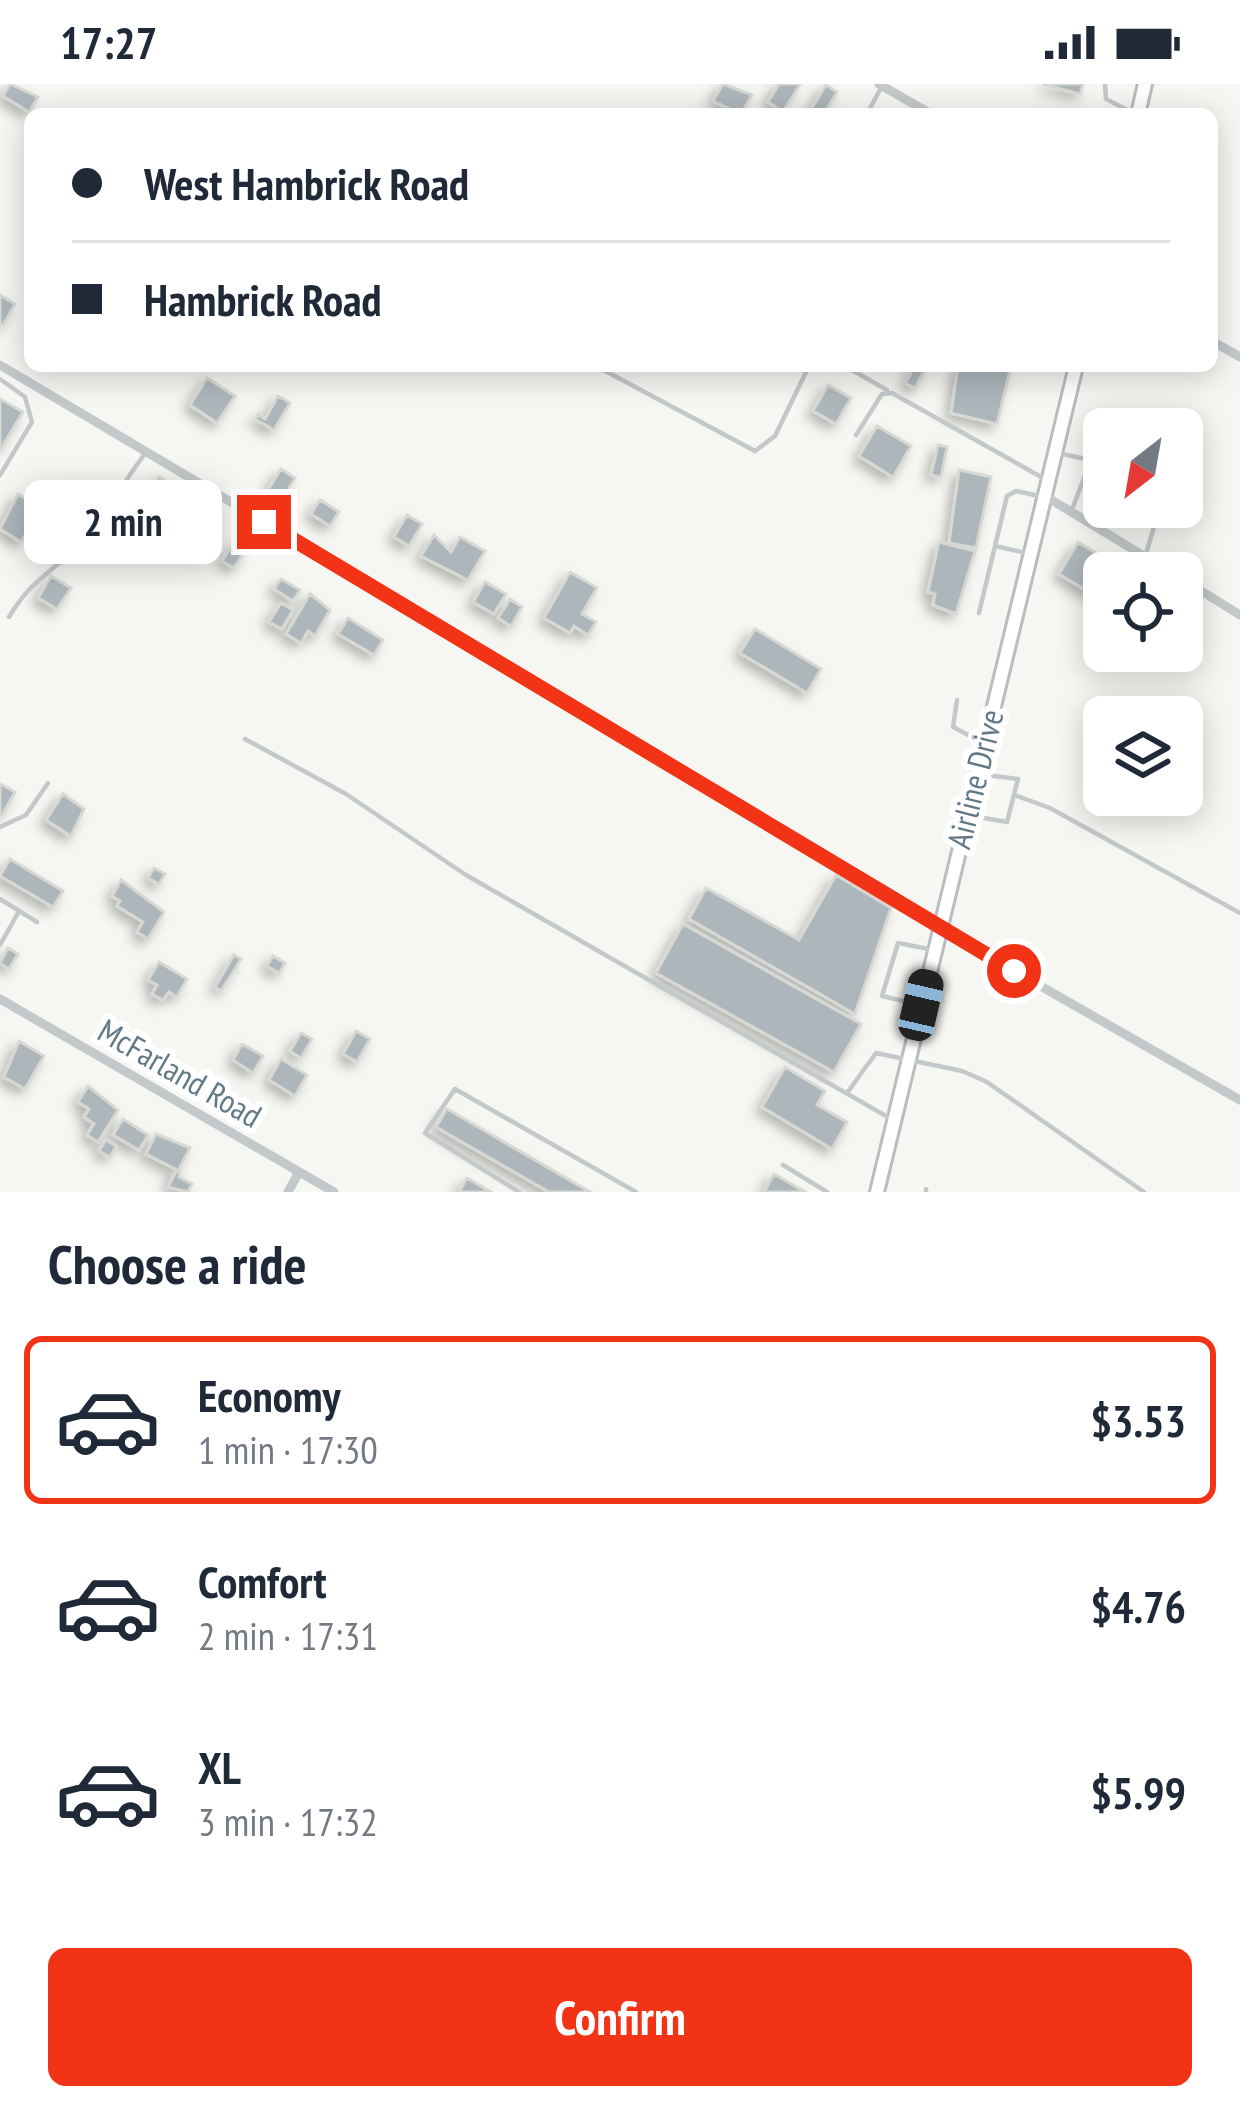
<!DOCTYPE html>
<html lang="en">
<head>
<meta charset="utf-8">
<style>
  :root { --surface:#fff; --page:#f2f2f3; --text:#1f2937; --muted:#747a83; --line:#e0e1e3; --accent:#f33315 }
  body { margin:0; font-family:"PT Sans Narrow",sans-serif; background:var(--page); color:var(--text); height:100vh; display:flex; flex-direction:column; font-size:45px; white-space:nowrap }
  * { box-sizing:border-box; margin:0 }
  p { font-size:39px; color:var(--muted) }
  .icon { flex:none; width:66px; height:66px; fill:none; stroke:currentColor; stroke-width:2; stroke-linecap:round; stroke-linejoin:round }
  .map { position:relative; height:1108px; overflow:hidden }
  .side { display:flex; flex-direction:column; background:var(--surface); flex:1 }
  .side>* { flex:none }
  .top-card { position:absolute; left:24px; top:24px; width:1194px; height:264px; border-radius:18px; box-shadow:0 6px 30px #0003; display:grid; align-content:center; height:264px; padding:0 48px; background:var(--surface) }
  .needle { width:78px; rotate:211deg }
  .controls { position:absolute; left:1083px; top:324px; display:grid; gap:24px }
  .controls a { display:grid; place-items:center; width:120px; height:120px; border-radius:18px; background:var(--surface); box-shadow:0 6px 30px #0003; font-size:60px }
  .end { position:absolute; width:54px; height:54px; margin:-27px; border:15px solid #f33315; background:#fff; box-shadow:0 0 0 6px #fff }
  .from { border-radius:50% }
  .bubble { position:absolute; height:84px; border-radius:18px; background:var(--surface); box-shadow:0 6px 30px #0003; font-size:39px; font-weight:700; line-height:84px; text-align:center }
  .car { position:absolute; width:36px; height:72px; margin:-36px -18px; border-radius:15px; box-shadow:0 0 9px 3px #0007; background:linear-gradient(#222 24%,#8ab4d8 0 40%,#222 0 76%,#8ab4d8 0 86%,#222 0) }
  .top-card b { display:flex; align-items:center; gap:42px; height:114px; font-size:45px }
  .top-card b+b { border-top:3px solid var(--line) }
  .top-card i { width:30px; height:30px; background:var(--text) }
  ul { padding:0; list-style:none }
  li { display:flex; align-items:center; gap:36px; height:168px; margin:0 24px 18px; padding:0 24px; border:6px solid transparent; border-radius:18px }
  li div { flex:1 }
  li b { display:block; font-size:45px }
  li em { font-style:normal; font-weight:700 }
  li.current { border-color:var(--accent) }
  li>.icon { width:108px; height:108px; stroke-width:1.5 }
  h2 { padding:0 48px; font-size:54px; line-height:144px }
  .button { display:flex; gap:24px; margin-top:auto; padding:24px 48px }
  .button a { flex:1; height:138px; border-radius:18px; background:var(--accent); color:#fff; font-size:48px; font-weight:700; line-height:138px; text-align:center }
  .status { display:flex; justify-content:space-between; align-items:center; height:84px; padding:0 60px; background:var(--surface); direction:ltr }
  .status svg { height:33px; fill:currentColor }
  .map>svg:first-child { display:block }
</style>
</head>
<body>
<div class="status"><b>17:27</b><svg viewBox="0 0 49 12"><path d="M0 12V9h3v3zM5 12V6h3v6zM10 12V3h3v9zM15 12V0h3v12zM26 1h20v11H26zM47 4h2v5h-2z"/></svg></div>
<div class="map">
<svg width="1240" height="1108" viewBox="0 0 1240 1108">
  <defs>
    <filter id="shadow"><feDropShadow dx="-5.5" dy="5.5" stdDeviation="6" flood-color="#0004"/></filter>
  </defs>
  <rect width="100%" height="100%" fill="#f6f6f2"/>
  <!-- building -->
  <path fill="#adb7bb" stroke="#d7d7d4" stroke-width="3" filter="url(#shadow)" d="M10,0L38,13L29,28L3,12Z
    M723,0L752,11L741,30L713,17Z
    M779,0H800L783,28L768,18Z
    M1042,0H1083L1080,10Z
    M826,1L837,8L824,30H808Z
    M0,211L15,220L3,241L0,240Z
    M915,282H927L915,304L905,299Z
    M958,282H1011L997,340L951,329Z
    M207,294L235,312L217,339L190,321Z
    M828,301L851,314L836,340L813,327Z
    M278,312L290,319L274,346L255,335L258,330L265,335Z
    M0,315L23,328L0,366Z
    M877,342L911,362L893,393L859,372Z
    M938,361L947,363L941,393L931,391Z
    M281,385L295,394L281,418L266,409Z
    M959,386L991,393L976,464L949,459Z
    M159,393L187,410L176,428L149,411Z
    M18,410L41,424L21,458L0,445Z
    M320,416L339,428L330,442L311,430Z
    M407,431L422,440L409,462L394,453Z
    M56,447L70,455L62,469L48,460Z
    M434,451L451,468L460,453L485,467L468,496L421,472Z
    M235,457L247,464L234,484L222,477Z
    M939,458L975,467L956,530L933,521L935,510L928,508Z
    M1078,458L1129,489H1104V517L1059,490Z
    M570,488L597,504L582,530L596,538L588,551L574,542L570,549L544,534Z
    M51,492L71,504L57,525L38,514Z
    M281,495L300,506L293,517L274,505Z
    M485,498L506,510L494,530L473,518Z
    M310,510L330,526L315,552L308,547L301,559L286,550Z
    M510,515L522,523L511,542L498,534Z
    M281,519L293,526L282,545L269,538Z
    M348,534L383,556L374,571L338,550Z
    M755,545L821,585L807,609L740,569Z
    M0,700L15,708L2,731L0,730Z
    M63,710L84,725L71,752L46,736Z
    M10,775L63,807L53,823L0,792Z
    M154,784L165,790L159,800L148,794Z
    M836,791L891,824L855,930L689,835L706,804L799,856Z
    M121,796L164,828L148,855L137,848L143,838L117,822L120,817L112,812Z
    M683,840L861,940L834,988L656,889Z
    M8,864L18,870L9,885L0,879Z
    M234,871L241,875L221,907L215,903Z
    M273,872L285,879L279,889L267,882Z
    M159,878L187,895L177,913L169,908L163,916L152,910L157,901L148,896Z
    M356,947L370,955L357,978L343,970Z
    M301,949L312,955L301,974L290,967Z
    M19,957L44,972L25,1005L4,993Z
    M242,960L263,972L253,989L233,976Z
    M281,975L307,991L295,1012L269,996Z
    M785,983L825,1007L817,1021L847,1038L832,1065L762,1023Z
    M88,1002L118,1026L98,1058L87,1051L94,1040L84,1033L89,1025L78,1018Z
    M447,1025L590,1108H549L436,1043Z
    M123,1035L148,1051L139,1066L113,1051Z
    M156,1050L190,1064L180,1083L179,1093L192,1100L188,1108L168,1103L177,1086L146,1070Z
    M106,1056L116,1062L110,1073L99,1067Z
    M774,1090L805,1108H764Z
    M467,1094L491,1108H459Z"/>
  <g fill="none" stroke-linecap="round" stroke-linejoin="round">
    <!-- secondary casing -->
    <g stroke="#b7bdc1" stroke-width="18">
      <path id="secondary" d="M1138,30L1145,0
        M877,1108L1076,282"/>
    </g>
    <!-- service -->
    <path stroke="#c3c8cb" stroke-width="4.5" d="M1105,0L1106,15L1135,30
      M867,30L882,2
      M596,282L755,367L775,352L809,282
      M845,282L887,306
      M0,295L25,313L32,338L0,391
      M856,351L882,310L892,309L1043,394
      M1057,369L1091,376L1071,428
      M995,462L1030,470
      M1145,473L1160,423
      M979,529L1007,412L1016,407L1039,412
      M9,533C27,504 35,500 59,479C92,450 120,404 146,368
      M957,616L953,643L984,659
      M245,655L346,710L466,791L893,1036
      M1014,711L1050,724L1240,829
      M972,732L1007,738L1018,695L978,690
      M0,743L26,731L48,699
      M0,815L37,838
      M0,861L18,829
      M921,921L882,912L898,859L934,866
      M847,1009L876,969L962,987L987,998L1144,1108
      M783,1081L827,1108
      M519,1108L425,1049L455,1005L636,1108
      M926,1108V1105"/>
    <!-- minor -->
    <path stroke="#c3c8cb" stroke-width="9" d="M879,0L931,30
      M1212,257L1240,273
      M0,281L890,809L939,844L1240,1016
      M1045,412L1172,489
      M1182,495L1240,531
      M0,915L334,1108
      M288,1108L299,1088"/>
    <!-- secondary -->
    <use href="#secondary" stroke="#fff" stroke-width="12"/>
  </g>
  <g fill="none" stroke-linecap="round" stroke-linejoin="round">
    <!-- route -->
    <path stroke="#f33315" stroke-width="15" d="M264,438L1014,887"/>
  </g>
  <g text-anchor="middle" stroke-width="12" stroke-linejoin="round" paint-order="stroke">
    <!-- street labels -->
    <g font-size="33" fill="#627986" stroke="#fff">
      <text transform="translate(975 695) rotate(-76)" y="12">Airline Drive</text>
      <text transform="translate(180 989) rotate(30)" y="12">McFarland Road</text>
    </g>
  </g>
</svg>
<div class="controls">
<a><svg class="needle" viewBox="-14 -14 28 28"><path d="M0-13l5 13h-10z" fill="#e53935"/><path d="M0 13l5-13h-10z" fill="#747a83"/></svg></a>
<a><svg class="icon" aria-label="locate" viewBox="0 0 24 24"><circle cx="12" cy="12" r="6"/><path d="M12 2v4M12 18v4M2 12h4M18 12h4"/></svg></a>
<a><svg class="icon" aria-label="layers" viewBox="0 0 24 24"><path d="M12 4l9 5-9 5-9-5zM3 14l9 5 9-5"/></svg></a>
</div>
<i class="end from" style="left:1014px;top:887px"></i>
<i class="end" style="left:264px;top:438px"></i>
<div class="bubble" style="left:24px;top:396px;width:198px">2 min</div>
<i class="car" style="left:921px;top:921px;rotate:13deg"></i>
<div class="top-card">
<b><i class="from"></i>West Hambrick Road</b>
<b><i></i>Hambrick Road</b>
</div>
</div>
<section class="side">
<h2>Choose a ride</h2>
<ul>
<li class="current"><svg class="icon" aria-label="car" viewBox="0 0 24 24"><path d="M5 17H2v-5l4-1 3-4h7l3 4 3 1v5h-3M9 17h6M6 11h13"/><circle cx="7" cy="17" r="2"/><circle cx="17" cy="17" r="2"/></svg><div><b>Economy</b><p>1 min · 17:30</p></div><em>$3.53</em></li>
<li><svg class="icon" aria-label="car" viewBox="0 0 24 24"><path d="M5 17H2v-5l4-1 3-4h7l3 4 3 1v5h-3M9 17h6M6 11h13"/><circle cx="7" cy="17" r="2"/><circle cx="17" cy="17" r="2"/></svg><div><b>Comfort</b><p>2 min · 17:31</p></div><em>$4.76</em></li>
<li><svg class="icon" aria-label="car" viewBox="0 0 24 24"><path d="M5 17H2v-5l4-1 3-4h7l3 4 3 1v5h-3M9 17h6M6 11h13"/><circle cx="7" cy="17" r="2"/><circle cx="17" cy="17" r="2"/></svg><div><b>XL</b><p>3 min · 17:32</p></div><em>$5.99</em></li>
</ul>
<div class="button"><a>Confirm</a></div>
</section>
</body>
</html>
